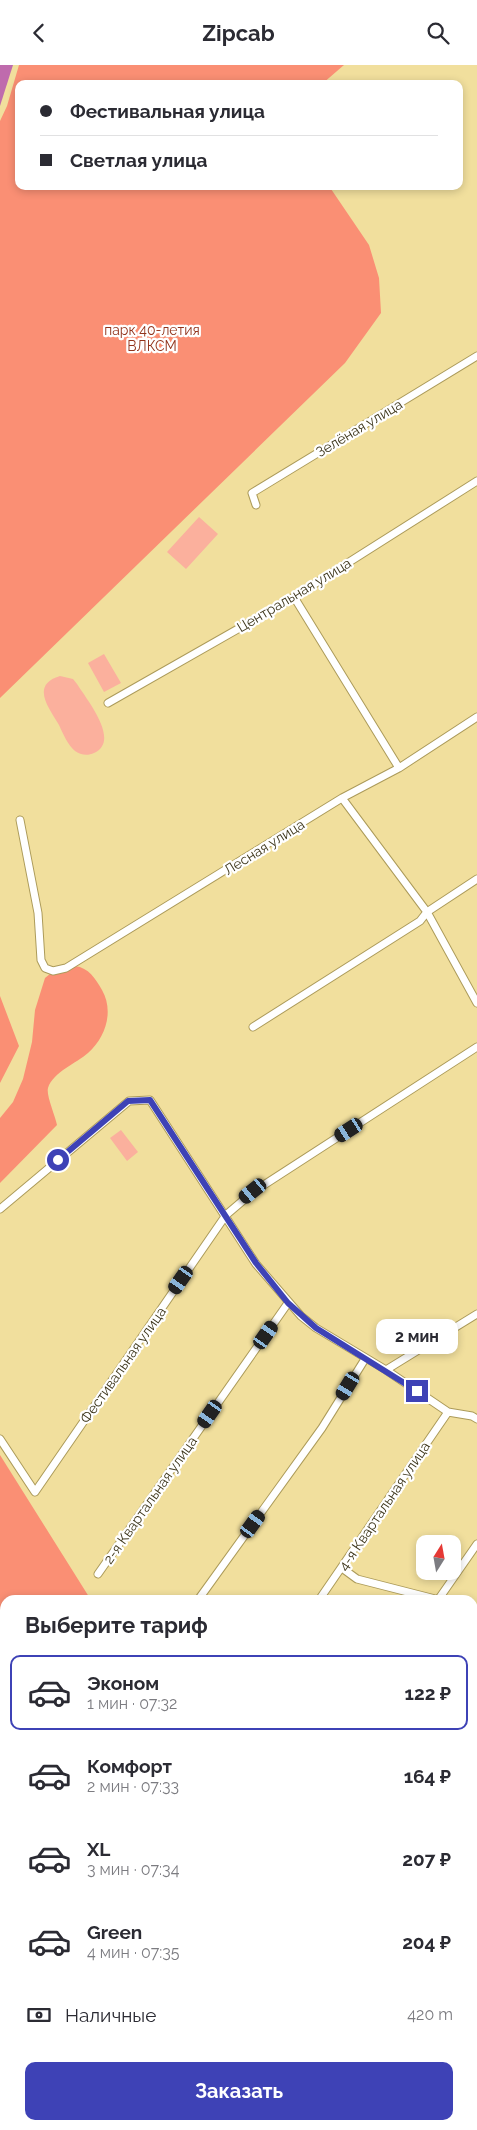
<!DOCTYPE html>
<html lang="ru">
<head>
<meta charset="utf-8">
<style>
  :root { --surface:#fff; --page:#f2f2f3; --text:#2b2b33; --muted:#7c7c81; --line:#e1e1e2; --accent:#3e42b6 }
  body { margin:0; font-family:Raleway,sans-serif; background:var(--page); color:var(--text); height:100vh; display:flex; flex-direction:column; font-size:19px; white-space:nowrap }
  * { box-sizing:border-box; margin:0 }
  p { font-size:16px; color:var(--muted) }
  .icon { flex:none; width:28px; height:28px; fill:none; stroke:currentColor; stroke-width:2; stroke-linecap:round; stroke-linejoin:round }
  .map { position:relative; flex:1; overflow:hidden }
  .panel { position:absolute; left:0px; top:1530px; width:478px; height:535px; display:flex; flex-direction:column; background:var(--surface); border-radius:15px 15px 0 0; box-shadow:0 2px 8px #0003 }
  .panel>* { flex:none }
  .guide { position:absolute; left:15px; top:15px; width:448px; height:110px; border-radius:10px; box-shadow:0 2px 8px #0003; display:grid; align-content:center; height:110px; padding:0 25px; background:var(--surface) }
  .needle { width:32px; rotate:11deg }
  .fabs { position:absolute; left:416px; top:1470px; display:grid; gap:10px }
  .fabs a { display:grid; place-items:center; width:45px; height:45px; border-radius:10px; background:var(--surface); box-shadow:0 2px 8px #0003; font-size:25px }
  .end { position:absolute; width:22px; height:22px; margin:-11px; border:6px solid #3e42b6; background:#fff; box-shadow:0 0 0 2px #fff }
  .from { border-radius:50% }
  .bubble { position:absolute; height:35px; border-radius:10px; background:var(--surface); box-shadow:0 2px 8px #0003; font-size:16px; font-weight:700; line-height:35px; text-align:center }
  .car { position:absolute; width:15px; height:30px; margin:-15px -8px; border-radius:6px; box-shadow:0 0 4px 1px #0007; background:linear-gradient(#222 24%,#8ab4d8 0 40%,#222 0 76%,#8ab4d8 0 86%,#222 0) }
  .guide b { display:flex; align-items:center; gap:18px; height:48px; font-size:19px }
  .guide b+b { border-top:1px solid var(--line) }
  .guide i { width:12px; height:12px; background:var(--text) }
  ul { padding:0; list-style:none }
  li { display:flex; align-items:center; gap:15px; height:75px; margin:0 10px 8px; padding:0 15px; border:2px solid transparent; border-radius:10px }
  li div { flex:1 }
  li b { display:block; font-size:19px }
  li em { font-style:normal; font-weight:700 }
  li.on { border-color:var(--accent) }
  li>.icon { width:45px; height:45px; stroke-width:1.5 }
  h2 { padding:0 25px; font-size:22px; line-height:60px }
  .pay { display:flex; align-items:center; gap:12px; height:55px; padding:0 25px; font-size:19px }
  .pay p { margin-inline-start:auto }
  .cta { display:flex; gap:10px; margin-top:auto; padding:10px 25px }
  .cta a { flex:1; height:58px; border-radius:10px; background:var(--accent); color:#fff; font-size:20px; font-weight:700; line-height:58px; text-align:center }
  header { display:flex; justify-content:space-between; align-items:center; height:65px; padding:0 25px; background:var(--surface); font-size:22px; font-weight:700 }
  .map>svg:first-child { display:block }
</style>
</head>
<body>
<header><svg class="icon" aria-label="back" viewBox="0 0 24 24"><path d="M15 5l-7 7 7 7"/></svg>Zipcab<svg class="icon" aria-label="search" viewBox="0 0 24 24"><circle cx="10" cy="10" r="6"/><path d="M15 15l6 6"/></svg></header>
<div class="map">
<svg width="477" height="2065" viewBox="0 0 477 2065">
  <rect width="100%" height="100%" fill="#f1df9d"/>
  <!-- green -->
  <path fill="#fbb09d" d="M199,452L218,469L186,504L167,487Z
    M104,589L121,618L104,627L88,598Z
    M60,611L73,614L77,619C87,635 121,676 94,688C88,691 80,690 75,686C68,680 63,669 59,660C49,643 30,620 60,611Z
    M121,1065L138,1087L127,1096L110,1073Z"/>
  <!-- forest -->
  <path fill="#fa8f74" d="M19,0H344L322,19H19V121H329L369,180L379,213L381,248L345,298L0,633V56L7,41Z
    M75,901C89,903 95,913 102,925C114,946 106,972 88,988C77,998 53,1007 48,1023C46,1030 55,1050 57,1060L0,1118V1053L13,1037L23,1014L32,977L35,945L45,913L56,904Z
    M0,931L19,981L0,1018Z
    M0,1390L91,1535H5V2060H421L424,2065H0Z"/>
  <!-- water -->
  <path fill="#bf6bad" d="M0,0H13L0,41Z"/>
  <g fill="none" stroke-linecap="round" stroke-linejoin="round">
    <!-- minor casing -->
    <g stroke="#ac9b5a" stroke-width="9">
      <path id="minor" d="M256,440L252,428L477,291
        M294,532L399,703
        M108,638L294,532L477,416
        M342,733L427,847L477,938
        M20,755L38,848L41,895L45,903L53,906L66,903L342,733L399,703L477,652
        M253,962L420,856L427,847L477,814
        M0,1144L129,1036L150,1035L256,1199L301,1251L316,1263L386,1305L448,1347L472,1351L477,1354
        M386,1305L477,1249
        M0,1374L35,1427L226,1150L253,1127L477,982
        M342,1503L357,1514L439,1535
        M98,1509L288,1238
        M198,1535L322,1363L365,1294
        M319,1535L448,1347
        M438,1535L477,1479
        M472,1557L477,1560
        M472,1652L477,1645
        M472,1796L477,1799
        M472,1825L477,1819
        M472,1997L477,1990
        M445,2060L448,2065"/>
    </g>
    <!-- minor -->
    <use href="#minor" stroke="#fff" stroke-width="7"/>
  </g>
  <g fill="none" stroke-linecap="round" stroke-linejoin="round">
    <!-- route -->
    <path stroke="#3e42b6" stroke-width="6" d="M58,1095L128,1036L150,1035L256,1198L288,1238L316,1263L417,1326"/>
  </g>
  <g text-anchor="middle" stroke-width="4.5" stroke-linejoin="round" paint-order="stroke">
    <!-- park labels -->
    <g font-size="14" fill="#92341c" stroke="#fff">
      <text x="152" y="270">парк 40-летия<tspan x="152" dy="16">ВЛКСМ</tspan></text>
    </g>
    <!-- street labels -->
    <g font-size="14" fill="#3c351a" stroke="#fff">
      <text transform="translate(359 363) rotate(-31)" y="5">Зелёная улица</text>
      <text transform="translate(294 530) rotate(-31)" y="5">Центральная улица</text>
      <text transform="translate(264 782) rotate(-32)" y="5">Лесная улица</text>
      <text transform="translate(123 1300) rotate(-55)" y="5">Фестивальная улица</text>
      <text transform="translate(150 1435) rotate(-55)" y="5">2-я Квартальная улица</text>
      <text transform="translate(384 1441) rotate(-56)" y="5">4-я Квартальная улица</text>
    </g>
  </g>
</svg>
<div class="fabs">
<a><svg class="needle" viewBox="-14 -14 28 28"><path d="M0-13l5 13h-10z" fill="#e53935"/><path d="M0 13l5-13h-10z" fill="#7c7c81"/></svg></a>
</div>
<i class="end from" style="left:58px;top:1095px"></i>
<i class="end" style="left:417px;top:1326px"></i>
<div class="bubble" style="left:376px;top:1254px;width:82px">2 мин</div>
<i class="car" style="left:349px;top:1065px;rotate:237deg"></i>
<i class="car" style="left:253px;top:1126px;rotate:231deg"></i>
<i class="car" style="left:181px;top:1215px;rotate:215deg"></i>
<i class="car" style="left:266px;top:1270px;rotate:35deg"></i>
<i class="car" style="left:348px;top:1321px;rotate:211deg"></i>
<i class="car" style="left:210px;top:1349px;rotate:215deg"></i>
<i class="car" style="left:253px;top:1459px;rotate:36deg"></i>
<div class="guide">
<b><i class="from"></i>Фестивальная улица</b>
<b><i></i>Светлая улица</b>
</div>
<section class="panel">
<h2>Выберите тариф</h2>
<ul>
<li class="on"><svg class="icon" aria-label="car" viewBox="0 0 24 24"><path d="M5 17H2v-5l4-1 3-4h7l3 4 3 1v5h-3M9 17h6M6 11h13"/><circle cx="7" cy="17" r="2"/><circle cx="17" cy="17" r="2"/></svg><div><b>Эконом</b><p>1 мин · 07:32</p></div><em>122 ₽</em></li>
<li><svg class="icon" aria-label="car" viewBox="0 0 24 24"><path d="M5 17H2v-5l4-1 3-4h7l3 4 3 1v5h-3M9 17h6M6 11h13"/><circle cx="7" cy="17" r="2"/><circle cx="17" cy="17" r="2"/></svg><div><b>Комфорт</b><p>2 мин · 07:33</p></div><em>164 ₽</em></li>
<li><svg class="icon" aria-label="car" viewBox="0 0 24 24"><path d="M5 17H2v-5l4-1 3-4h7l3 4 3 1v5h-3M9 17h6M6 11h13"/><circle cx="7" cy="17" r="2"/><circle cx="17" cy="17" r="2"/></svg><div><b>XL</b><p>3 мин · 07:34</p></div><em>207 ₽</em></li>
<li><svg class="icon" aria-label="car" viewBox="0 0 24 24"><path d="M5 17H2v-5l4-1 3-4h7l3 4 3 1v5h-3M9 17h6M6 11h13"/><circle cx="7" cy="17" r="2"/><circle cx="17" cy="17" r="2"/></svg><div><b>Green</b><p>4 мин · 07:35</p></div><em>204 ₽</em></li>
</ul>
<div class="pay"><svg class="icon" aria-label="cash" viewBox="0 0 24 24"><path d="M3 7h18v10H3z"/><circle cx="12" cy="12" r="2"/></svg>Наличные<p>420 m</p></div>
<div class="cta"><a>Заказать</a></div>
</section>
</div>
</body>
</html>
